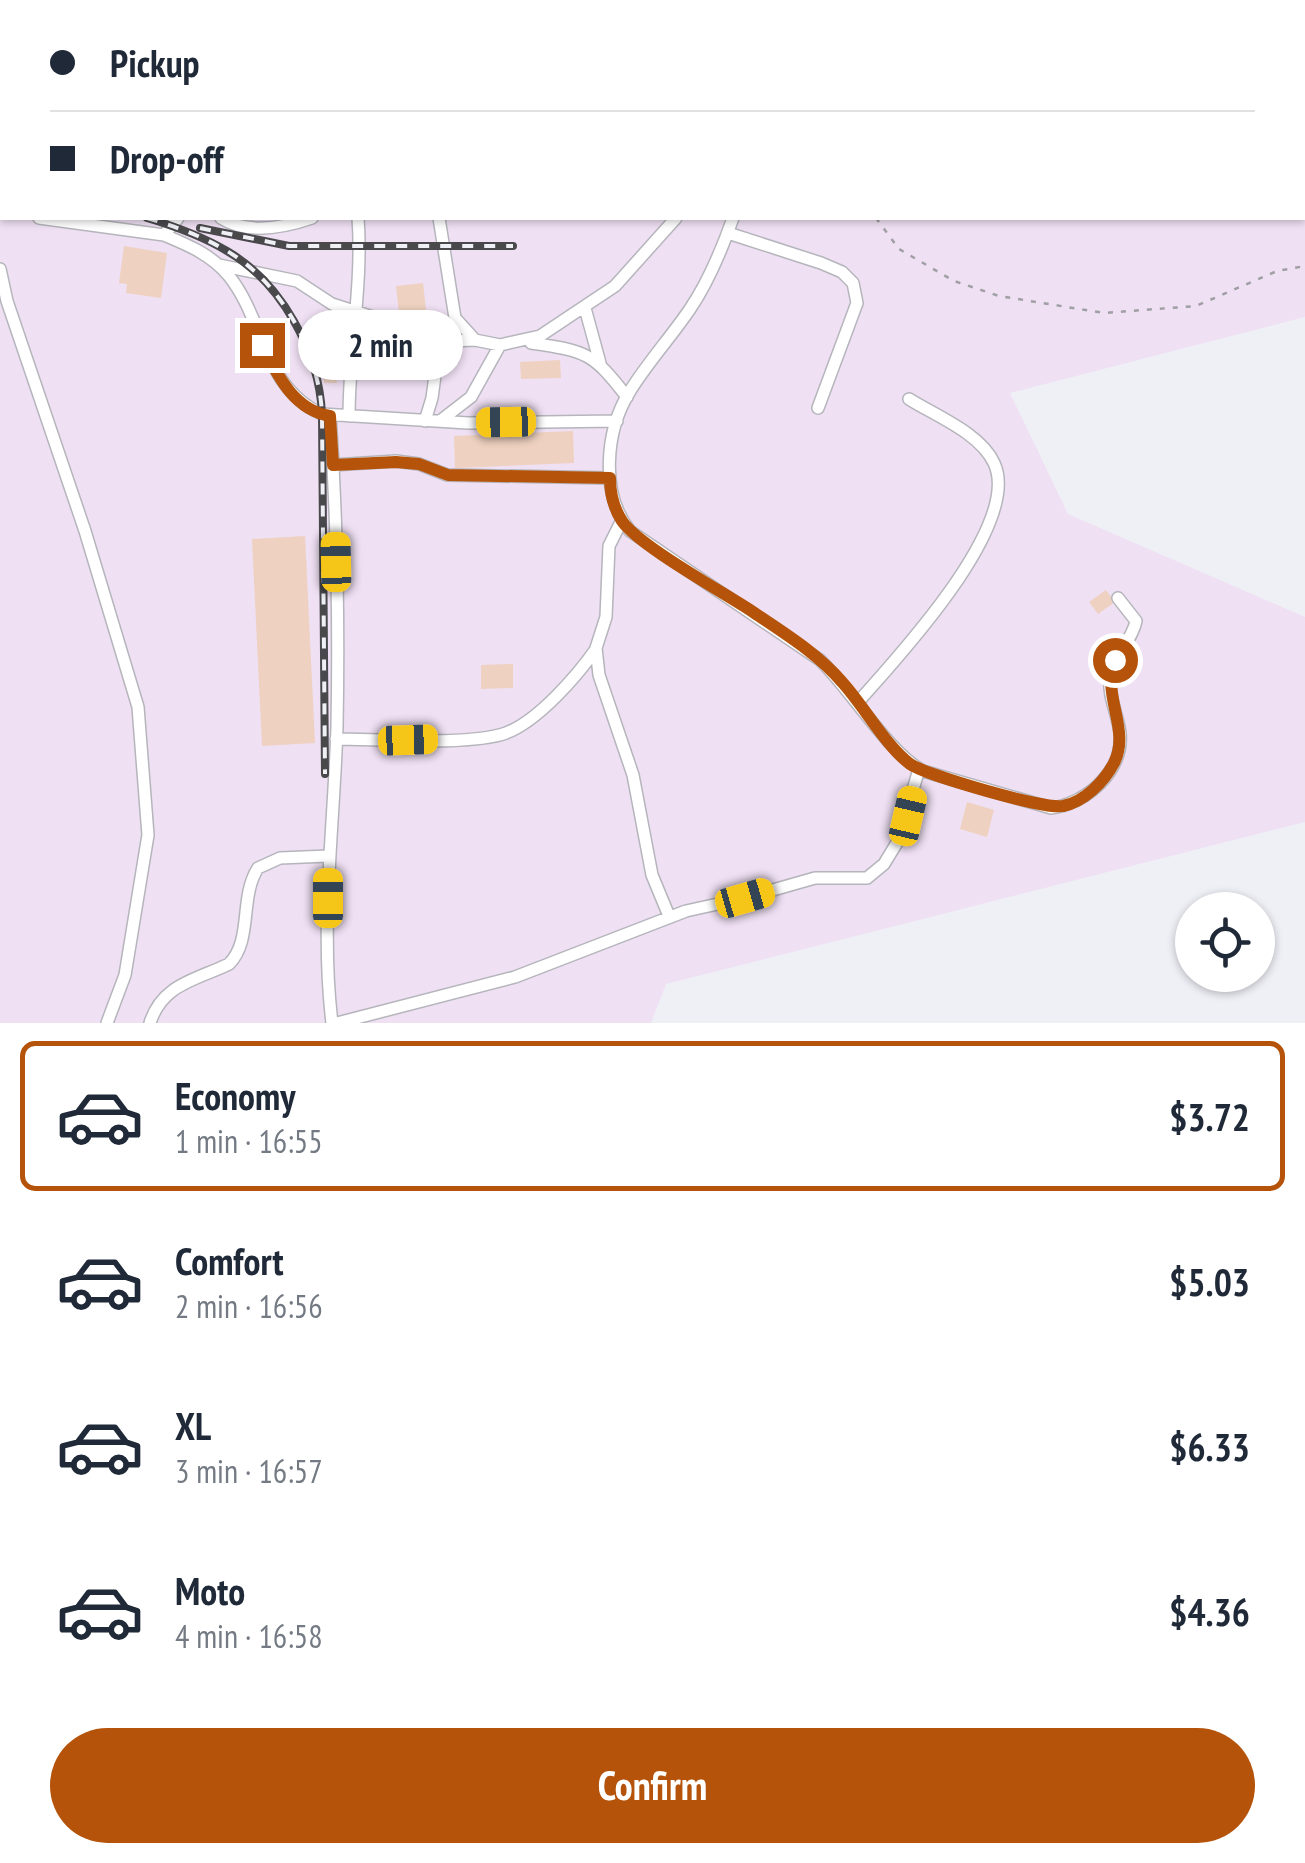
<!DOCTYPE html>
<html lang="en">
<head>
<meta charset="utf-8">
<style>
  :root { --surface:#fff; --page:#f6f6f7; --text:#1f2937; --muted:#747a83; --line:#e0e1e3; --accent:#b45309 }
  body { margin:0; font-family:"PT Sans Narrow",sans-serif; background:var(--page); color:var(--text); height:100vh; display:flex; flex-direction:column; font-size:38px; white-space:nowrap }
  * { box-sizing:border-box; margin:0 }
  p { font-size:32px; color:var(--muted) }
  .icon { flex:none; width:55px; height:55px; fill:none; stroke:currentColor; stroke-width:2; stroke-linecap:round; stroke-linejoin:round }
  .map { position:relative; height:1023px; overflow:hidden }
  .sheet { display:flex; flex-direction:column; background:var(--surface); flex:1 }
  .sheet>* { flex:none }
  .guide { position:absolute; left:0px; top:0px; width:1305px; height:220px; box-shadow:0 2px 8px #0004; display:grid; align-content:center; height:220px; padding:0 50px; background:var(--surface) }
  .tools { position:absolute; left:1175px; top:892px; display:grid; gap:20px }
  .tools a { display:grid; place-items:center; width:100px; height:100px; border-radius:50%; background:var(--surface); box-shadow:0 2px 8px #0004; font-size:50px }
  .end { position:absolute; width:45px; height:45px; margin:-22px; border:12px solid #b45309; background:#fff; box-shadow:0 0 0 5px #fff }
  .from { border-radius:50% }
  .bubble { position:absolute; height:70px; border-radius:35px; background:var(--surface); box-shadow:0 2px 8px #0004; font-size:32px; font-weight:600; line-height:70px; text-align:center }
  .car { position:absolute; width:30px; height:60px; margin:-30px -15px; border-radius:12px; box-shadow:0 0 8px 2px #0007; background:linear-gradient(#f5c518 24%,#345 0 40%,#f5c518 0 76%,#345 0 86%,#f5c518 0) }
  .guide b { display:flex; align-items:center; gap:35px; height:95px; font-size:38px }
  .guide b+b { border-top:2px solid var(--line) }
  .guide i { width:25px; height:25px; background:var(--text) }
  ul { padding:18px 0 0; list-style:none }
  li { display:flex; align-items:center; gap:30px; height:150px; margin:0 20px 15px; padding:0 30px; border:5px solid transparent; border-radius:15px }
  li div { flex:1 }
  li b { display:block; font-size:38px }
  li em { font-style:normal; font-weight:600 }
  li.current { border-color:var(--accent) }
  li>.icon { width:90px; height:90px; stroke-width:1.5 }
  .cta { display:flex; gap:20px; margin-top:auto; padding:20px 50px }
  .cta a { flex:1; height:115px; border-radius:60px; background:var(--accent); color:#fff; font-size:40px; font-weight:600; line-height:115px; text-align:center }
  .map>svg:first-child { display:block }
</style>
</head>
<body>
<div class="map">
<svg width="1305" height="1023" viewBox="0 0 1305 1023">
  <rect width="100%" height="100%" fill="#efeff6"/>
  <!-- industrial -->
  <path fill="#efe0f3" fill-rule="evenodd" d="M0,0H1305V317L1010,393L1068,514L1305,617V822L666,984L651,1023H0ZM2,2H1302V218H2Z"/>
  <!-- building -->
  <path fill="#eed1c0" d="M124,246L167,253L161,298L126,293L127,284L119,283Z
    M423,283L426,310L399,313L396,286Z
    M334,330L337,383H324L322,347H319L318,331Z
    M560,360L561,378L521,379L520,362Z
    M573,431L574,463L455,468L454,436Z
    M305,536L315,743L262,746L252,539Z
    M1106,590L1115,602L1098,614L1089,602Z
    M513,664V688L481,689V665Z
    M967,802L994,810L987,837L960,829Z"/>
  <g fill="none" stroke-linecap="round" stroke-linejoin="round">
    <!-- minor casing -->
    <g stroke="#b5b5bc" stroke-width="14">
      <path id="minor" d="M178,0L180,2
        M449,0H534
        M614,0L615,2
        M666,0H806
        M846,0V2
        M0,212L2,213
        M39,218L164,235L178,218
        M221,218C248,235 283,228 312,218
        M439,218L455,318L475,340L500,345L540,336L615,286L676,218
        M733,218C722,249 709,281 690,309C671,337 648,362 630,391C605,431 600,494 630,531L820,660C851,690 889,753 923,771L1051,808C1086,804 1124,771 1120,733C1118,715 1108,697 1110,678C1112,656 1132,642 1136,621L1118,598
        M728,233L821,263L842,272L853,283L857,303L818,408
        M164,235C188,245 212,255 229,276C265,321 263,388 322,414L468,423L617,421
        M219,265L297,281L332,304L426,334L450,341L475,340
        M0,269L7,301L85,531L138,707L148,835L125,975L107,1023
        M585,308L600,363
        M531,343C587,351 593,353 627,397
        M330,415C337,519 339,623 337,727C334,826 320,924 332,1023
        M349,416C349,350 363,283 358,218
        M425,421L432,398L440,338
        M440,421L471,397L500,345
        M333,465L396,461L419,464L447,475L610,478
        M622,520L609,546L606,617L596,648L599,675L633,775L652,875L669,916
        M859,701C897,658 1023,524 994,463C980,433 936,416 909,399
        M336,739C377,739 470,746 506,733C538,721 577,676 596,649
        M150,1023C162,984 196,980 229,964C253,940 239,897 258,868L280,858L328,856
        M337,1023L515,977L686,911L745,898L815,878H867L884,864L898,841L919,769"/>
    </g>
    <!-- path -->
    <path stroke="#9f9fa4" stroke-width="2.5" stroke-dasharray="5 8" stroke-linecap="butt" d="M876,218L899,249L954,281L999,296L1104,313L1196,306L1277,271L1305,266"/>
    <!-- minor -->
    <use href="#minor" stroke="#fff" stroke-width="11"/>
    <!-- rail casing -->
    <g stroke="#49494c" stroke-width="8">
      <path id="rail" d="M0,203H2
        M147,218C174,226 202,236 227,251C282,283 319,352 322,414L325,774
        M200,228L289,246H513"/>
    </g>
    <!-- rail -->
    <use href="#rail" stroke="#efeff6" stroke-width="4" stroke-dasharray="11" stroke-linecap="butt"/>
  </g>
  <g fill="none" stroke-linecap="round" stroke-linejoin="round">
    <!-- route -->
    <path stroke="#b45309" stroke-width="12" d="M262,345C277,374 293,410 330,416L333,465L396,462L419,464L448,475L610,478C610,493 613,507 622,521C639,546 723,592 753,612C784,633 817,653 842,682C864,706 885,745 910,764C926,775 1045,810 1063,806C1084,802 1104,782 1114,763C1131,729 1101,696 1115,660"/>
  </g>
</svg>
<div class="tools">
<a><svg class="icon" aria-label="locate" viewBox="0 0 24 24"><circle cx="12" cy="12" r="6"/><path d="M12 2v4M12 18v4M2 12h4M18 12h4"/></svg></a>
</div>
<i class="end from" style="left:1115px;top:660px"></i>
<i class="end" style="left:262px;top:345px"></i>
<div class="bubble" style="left:298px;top:310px;width:165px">2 min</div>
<i class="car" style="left:506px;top:422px;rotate:269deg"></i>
<i class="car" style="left:336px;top:562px;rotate:359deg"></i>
<i class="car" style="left:408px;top:740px;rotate:88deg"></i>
<i class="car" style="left:908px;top:816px;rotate:13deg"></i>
<i class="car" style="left:328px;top:898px;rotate:0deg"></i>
<i class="car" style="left:745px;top:898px;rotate:74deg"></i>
<div class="guide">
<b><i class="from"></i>Pickup</b>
<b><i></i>Drop-off</b>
</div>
</div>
<section class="sheet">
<ul>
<li class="current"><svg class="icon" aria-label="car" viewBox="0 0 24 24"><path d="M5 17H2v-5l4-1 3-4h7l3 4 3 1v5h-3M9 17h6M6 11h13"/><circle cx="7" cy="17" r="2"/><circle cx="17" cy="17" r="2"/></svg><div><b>Economy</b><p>1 min · 16:55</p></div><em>$3.72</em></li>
<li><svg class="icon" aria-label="car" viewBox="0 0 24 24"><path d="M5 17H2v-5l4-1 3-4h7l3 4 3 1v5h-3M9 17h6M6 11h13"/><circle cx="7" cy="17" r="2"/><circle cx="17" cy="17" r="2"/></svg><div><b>Comfort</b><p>2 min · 16:56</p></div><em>$5.03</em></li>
<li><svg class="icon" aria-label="car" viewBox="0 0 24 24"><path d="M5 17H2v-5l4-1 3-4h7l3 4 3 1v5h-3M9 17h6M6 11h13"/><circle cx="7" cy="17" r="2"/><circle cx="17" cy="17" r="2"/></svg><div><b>XL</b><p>3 min · 16:57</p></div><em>$6.33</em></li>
<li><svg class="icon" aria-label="car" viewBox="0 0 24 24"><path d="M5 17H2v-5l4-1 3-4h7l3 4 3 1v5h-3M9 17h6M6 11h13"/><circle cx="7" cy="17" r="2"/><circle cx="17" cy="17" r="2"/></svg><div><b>Moto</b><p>4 min · 16:58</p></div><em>$4.36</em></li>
</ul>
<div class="cta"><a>Confirm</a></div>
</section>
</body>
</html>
